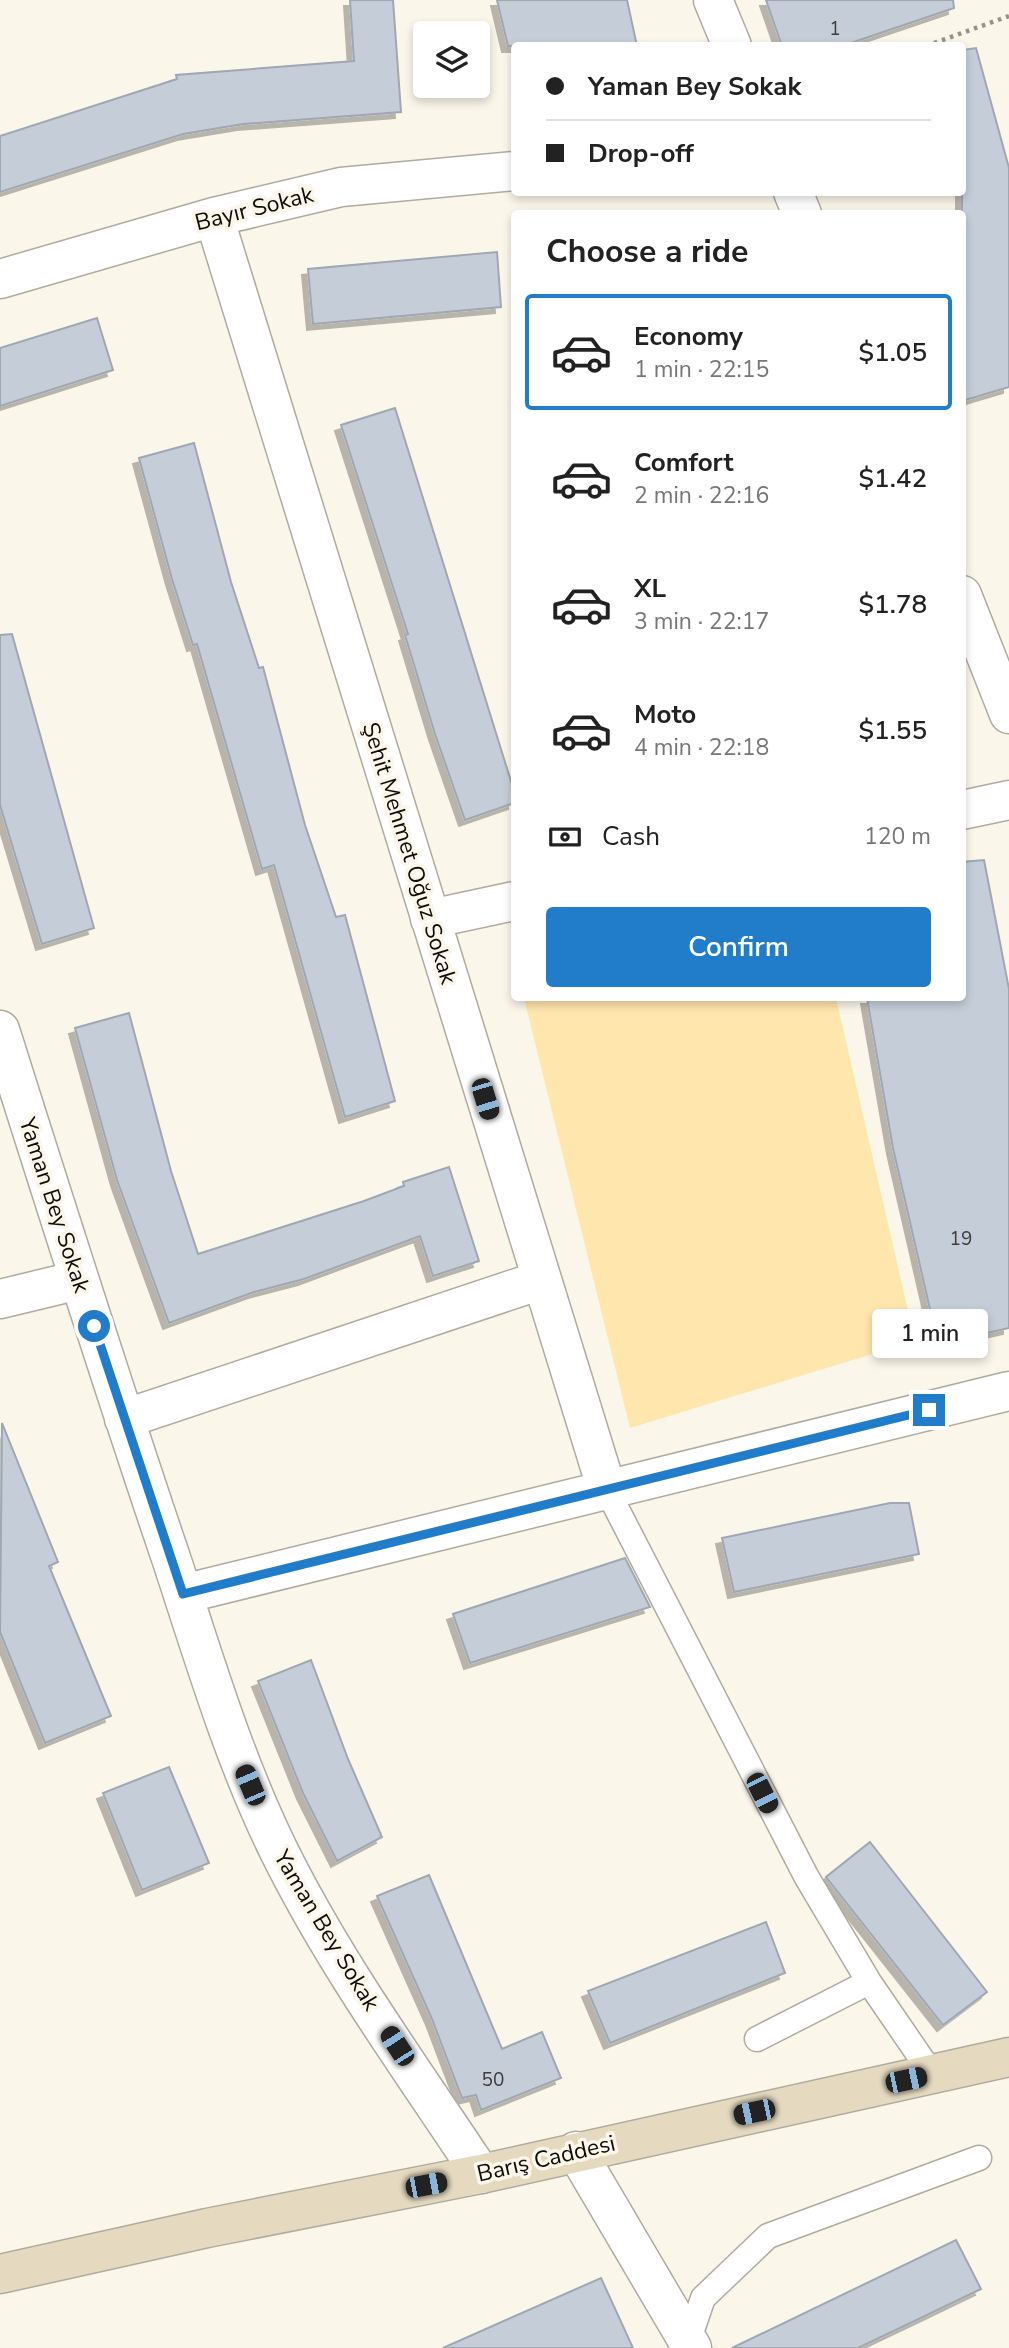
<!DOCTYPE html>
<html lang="en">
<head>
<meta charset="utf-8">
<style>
  :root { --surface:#fff; --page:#f2f2f2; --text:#222; --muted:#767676; --line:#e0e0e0; --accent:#217cc9 }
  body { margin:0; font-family:"Nunito Sans",sans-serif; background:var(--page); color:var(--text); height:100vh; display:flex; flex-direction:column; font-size:26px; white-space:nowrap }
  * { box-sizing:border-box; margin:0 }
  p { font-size:23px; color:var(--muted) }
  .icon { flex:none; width:38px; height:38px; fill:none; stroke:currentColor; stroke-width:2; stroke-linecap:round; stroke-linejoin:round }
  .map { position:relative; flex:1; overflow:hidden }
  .drawer { position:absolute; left:511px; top:210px; width:455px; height:791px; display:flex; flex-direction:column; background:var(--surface); border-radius:7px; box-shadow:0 4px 10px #0003 }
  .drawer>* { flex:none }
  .banner { position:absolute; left:511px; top:42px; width:455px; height:154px; border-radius:7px; box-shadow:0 4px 10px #0003; display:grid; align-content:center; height:154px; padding:0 35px; background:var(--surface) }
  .buttons { position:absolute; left:413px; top:21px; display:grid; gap:14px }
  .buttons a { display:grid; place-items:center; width:77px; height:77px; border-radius:7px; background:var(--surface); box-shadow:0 4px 10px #0003; font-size:35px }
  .end { position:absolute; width:32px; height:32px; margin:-16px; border:9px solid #217cc9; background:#fff; box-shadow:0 0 0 4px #fff }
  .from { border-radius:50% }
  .bubble { position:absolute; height:49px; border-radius:7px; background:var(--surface); box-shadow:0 4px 10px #0003; font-size:23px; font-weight:600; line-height:49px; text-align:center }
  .car { position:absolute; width:21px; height:42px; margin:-21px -10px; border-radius:9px; box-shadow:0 0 5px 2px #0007; background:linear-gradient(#222 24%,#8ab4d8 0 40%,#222 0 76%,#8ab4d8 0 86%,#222 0) }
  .banner b { display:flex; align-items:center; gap:24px; height:66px; font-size:26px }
  .banner b+b { border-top:2px solid var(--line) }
  .banner i { width:18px; height:18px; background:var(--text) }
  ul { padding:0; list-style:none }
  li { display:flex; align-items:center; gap:21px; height:116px; margin:0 14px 10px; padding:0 21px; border:4px solid transparent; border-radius:7px }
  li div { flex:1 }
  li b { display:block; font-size:26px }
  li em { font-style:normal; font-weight:600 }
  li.on { border-color:var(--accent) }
  li>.icon { width:63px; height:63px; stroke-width:1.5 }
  h2 { padding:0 35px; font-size:32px; line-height:84px }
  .pay { display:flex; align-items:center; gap:18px; height:77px; padding:0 35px; font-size:26px }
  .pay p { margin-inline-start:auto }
  .action { display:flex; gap:14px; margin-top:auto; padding:14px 35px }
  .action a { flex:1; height:80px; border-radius:7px; background:var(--accent); color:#fff; font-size:28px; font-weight:600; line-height:80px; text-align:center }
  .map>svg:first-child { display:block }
</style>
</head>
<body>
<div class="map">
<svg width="1009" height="2348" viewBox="0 0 1009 2348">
  <defs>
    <filter id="shadow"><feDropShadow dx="-6" dy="6" stdDeviation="0" flood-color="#0004"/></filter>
  </defs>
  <rect width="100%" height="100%" fill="#fbf6ea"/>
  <!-- green -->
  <path fill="#ffe6ad" d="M524,998H836L915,1341L630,1428Z"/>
  <!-- building -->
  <path fill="#c5ced8" stroke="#9fa8b2" stroke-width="2" filter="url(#shadow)" d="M350,0H393L401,112L243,124L183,134L0,192V136L177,79L176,75L354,61Z
    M497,0H627L637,46H508Z
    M766,0H953L954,8L842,46H782Z
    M976,48L1009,168V387L962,401V50Z
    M497,252L501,307L313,324L308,269Z
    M97,318L113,370L0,406V348Z
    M395,408L514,791V803L465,820L435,734L405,635L408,634L341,425Z
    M194,443L231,582L259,668L263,667L305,825L336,917L345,915L395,1101L345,1117L274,865L262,869L197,644L193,645L172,579L139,458Z
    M12,634L94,928L42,944L0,805V635Z
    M984,860L1009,989V1328L938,1344L893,1148L867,998H962V862Z
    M129,1013L171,1171L198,1254L364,1201L404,1186L403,1182L449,1167L479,1261L433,1276L420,1236L304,1279L254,1292L169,1323L117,1180L75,1028Z
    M2,1423L58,1562L49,1566L111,1716L45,1743L0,1632Z
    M890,1503H909L919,1554L734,1592L722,1538Z
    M625,1558L650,1607L470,1663L453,1614Z
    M311,1660L348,1759L382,1837L337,1861L303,1793L258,1681Z
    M169,1767L209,1863L142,1890L103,1793Z
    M870,1842L987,1992L943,2025L826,1877Z
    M429,1875L502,2049L542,2032L561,2078L481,2110L476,2095L462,2098L432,2019L377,1896Z
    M766,1922L785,1973L610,2043L588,1991Z
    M956,2240L981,2289L927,2315L858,2348H732Z
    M601,2278L633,2348H443Z"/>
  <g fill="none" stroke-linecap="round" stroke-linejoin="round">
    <!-- lane casing -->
    <g stroke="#b0aba0" stroke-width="27">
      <path id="lane" d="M607,1490L806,1876L869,1982L932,2074
        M757,2039L869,1982
        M688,2342L703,2298L768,2236L979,2158"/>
    </g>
    <!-- street casing -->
    <g stroke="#b0aba0" stroke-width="41">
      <path id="street" d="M713,0L732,46
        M793,192L802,214
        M214,217L607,1490
        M0,279L214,217L341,187L514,171
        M962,595L1009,714
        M962,810L1009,800
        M430,919L514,901
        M0,1030C56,1207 112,1385 172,1561C204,1658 233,1757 278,1849C334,1963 411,2068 481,2174
        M0,1299L79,1280
        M124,1419L541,1280
        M183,1594L1009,1391
        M576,2151L692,2348"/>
    </g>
    <!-- secondary casing -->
    <g stroke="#b0aba0" stroke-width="41">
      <path id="secondary" d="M0,2274L207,2228L481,2174L1009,2057"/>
    </g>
    <!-- path -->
    <path stroke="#96928a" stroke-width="4.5" stroke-dasharray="3.5 5" stroke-linecap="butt" d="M926,46L1009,16"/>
    <!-- lane -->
    <use href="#lane" stroke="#fff" stroke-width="24"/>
    <!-- street -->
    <use href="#street" stroke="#fff" stroke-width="38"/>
    <!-- secondary -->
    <use href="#secondary" stroke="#e5dac0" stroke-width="38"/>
  </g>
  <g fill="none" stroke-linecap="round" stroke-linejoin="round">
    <!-- route -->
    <path stroke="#217cc9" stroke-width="9" d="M94,1326L183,1594L929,1410"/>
  </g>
  <g text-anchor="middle" stroke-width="7" stroke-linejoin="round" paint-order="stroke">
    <!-- number labels -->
    <g font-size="19" fill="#3c3c3c">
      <text x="835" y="35">1</text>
      <text x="961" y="1245">19</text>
      <text x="493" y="2086">50</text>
    </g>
    <!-- street labels -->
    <g font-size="23" fill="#0e0c08" stroke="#fbf6ea">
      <text transform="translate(254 208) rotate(-14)" y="8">Bayır Sokak</text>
      <text transform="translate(410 853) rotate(73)" y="8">Şehit Mehmet Oğuz Sokak</text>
      <text transform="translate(55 1205) rotate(72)" y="8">Yaman Bey Sokak</text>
      <text transform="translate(327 1930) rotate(59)" y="8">Yaman Bey Sokak</text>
      <text transform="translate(546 2158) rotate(-13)" y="8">Barış Caddesi</text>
    </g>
  </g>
</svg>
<div class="buttons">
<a><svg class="icon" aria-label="layers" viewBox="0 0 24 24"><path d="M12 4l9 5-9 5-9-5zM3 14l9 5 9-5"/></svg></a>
</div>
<i class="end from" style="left:94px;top:1326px"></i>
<i class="end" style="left:929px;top:1410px"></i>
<div class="bubble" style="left:872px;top:1309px;width:116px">1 min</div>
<i class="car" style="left:485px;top:1099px;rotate:163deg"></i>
<i class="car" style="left:250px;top:1785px;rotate:337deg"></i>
<i class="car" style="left:762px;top:1793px;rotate:153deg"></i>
<i class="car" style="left:397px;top:2046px;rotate:327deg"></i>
<i class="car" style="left:906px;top:2080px;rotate:78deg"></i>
<i class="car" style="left:754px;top:2112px;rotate:258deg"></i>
<i class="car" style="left:426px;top:2185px;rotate:79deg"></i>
<div class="banner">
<b><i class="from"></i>Yaman Bey Sokak</b>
<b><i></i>Drop-off</b>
</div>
<section class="drawer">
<h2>Choose a ride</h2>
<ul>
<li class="on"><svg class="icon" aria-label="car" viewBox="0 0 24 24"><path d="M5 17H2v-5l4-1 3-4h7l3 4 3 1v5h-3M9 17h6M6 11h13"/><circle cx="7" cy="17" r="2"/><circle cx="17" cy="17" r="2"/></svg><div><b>Economy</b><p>1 min · 22:15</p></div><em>$1.05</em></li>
<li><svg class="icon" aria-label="car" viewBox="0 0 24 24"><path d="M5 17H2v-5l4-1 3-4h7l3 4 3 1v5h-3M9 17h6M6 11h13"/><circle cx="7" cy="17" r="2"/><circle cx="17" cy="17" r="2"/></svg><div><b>Comfort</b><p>2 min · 22:16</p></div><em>$1.42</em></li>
<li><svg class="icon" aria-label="car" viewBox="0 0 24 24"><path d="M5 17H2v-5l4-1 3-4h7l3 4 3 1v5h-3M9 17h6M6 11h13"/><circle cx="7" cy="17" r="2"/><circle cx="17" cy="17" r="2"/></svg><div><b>XL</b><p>3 min · 22:17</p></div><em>$1.78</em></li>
<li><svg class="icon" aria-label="car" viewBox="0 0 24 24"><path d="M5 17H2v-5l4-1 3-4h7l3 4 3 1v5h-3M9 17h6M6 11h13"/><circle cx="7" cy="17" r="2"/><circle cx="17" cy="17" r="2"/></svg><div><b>Moto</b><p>4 min · 22:18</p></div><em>$1.55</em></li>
</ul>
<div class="pay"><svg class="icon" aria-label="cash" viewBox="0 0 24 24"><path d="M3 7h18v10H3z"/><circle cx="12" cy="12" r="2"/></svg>Cash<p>120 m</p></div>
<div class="action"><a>Confirm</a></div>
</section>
</div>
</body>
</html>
